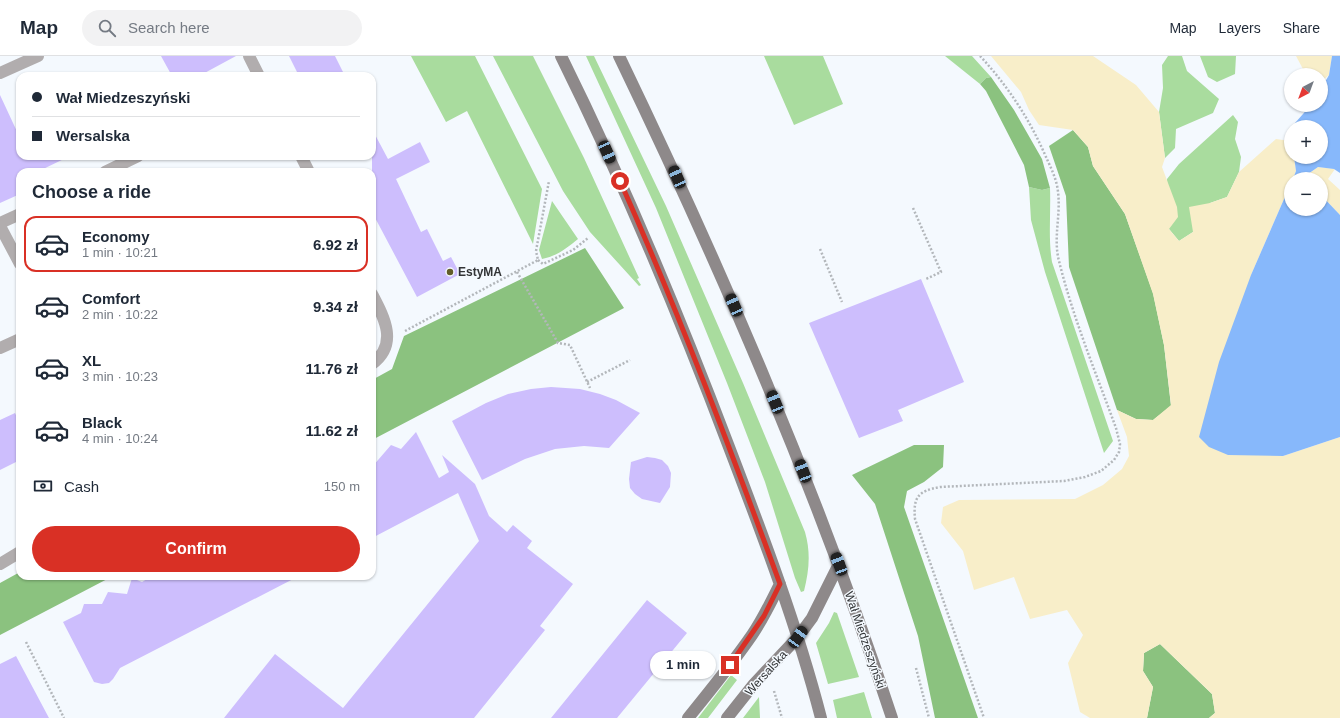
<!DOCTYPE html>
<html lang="en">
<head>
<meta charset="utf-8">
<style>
  :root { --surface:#fff; --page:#f2f2f3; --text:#1f2937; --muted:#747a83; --line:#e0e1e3; --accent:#d93025 }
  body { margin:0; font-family:Helvetica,sans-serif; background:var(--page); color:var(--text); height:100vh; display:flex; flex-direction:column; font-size:15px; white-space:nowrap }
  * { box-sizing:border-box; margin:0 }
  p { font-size:13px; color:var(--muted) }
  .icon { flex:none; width:22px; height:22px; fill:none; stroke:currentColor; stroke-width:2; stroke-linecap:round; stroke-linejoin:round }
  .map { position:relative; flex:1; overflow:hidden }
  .drawer { position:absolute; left:16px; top:112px; width:360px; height:412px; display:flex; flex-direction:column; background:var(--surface); border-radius:12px; box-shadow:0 1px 3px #0004 }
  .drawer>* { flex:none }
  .guide { position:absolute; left:16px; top:16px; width:360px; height:88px; border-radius:12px; box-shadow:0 1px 3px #0004; display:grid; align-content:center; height:88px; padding:0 16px; background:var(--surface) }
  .needle { width:26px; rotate:221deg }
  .buttons { position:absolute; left:1284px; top:12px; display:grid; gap:8px }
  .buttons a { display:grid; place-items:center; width:44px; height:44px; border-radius:50%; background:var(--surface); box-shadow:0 1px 3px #0004; font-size:20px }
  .end { position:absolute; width:18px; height:18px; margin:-9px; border:5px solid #d93025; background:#fff; box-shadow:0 0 0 2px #fff }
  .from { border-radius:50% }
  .bubble { position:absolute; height:28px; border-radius:14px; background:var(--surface); box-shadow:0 1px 3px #0004; font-size:13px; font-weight:600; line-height:28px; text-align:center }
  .car { position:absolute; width:12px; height:24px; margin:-12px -6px; border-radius:5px; box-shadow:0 0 3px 1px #0007; background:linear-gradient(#222 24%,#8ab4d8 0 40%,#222 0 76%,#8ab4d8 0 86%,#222 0) }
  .guide b { display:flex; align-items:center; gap:14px; height:38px; font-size:15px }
  .guide b+b { border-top:1px solid var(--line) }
  .guide i { width:10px; height:10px; background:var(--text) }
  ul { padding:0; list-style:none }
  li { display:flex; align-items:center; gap:12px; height:56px; margin:0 8px 6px; padding:0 8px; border:2px solid transparent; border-radius:12px }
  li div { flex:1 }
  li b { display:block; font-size:15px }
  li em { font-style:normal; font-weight:600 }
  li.selected { border-color:var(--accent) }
  li>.icon { width:36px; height:36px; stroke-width:1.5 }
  h2 { padding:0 16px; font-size:18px; line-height:48px }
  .pay { display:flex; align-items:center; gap:10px; height:44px; padding:0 16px; font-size:15px }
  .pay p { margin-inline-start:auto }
  .button { display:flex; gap:8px; margin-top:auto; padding:8px 16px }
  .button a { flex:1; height:46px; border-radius:24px; background:var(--accent); color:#fff; font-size:16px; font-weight:600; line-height:46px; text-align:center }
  header { display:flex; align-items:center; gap:24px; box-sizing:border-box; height:56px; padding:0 20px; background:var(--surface); border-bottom:1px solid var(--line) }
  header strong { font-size:19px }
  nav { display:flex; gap:22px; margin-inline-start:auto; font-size:14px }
  .search { width:280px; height:36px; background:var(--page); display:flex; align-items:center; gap:10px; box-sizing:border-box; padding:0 14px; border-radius:22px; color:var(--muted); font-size:15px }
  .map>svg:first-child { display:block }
</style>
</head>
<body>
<header>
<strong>Map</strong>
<div class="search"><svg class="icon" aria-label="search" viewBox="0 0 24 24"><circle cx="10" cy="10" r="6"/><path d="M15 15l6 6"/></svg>Search here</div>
<nav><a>Map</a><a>Layers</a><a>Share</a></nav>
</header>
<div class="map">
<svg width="1340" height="662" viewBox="0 0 1340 662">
  <rect width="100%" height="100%" fill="#f4f9fe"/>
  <!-- green -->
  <path fill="#a9dc9e" d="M411,0H475L542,133L533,188L467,55L446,66Z
    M493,0H533L584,102L639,222L637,223L641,229L639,230L590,176L563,135Z
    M586,0H594L666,150L743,327L805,476C811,497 809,515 804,535L801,536L795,522L765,426L727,327L656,152Z
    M764,0H823L843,48L794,69Z
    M945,0H972L991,21L986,22L980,28Z
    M1168,0H1182L1187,15L1219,43L1213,57L1176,73L1175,92L1165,102L1159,56L1163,32L1162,9Z
    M1200,0H1236L1235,18L1217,26L1208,21Z
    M1233,59L1238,66L1235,83L1241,101L1239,116L1227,141L1210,147L1193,176L1179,185L1169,173L1167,123L1179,108Z
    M1029,131L1042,134L1050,132C1051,157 1048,181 1052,206L1113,385L1104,397L1045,216L1031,164Z
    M552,145L578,183C567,192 557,200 542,203L539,194Z
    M834,556L837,557L859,621L828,628L816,587L829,567Z
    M731,619L737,624L708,662H698Z
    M864,636L872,662H837L833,644Z
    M759,641L760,662H743Z"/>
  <!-- forest -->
  <path fill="#8bc27f" d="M991,21L1014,54L1042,103L1050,132L1042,134L1029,131L1024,109L986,35L980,28L986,22Z
    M1073,74L1088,91L1093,110L1125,158L1153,237L1164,289L1171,350L1153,364L1136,363L1117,354L1069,211L1066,140L1049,90Z
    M585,192L624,252L372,384V324L392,313L404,280Z
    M914,389H944L943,411L924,426L907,435L904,451L978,662H935L918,580L875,448L852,419Z
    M20,516V520H113L0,579V527Z
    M1160,588L1212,638L1215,657L1209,662H1147L1153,631L1143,615L1144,597Z"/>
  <!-- sand -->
  <path fill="#f8eec9" d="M991,0H1093L1136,29L1159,56L1165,102L1162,111L1177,151L1178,161L1169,173L1179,185L1193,176L1189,151L1210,147L1227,141L1239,116L1276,83L1290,85L1291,101H1294L1296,115L1293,123H1291V127L1251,219L1283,400L1340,381V662H1209L1215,657L1212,638L1160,588L1144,597L1143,615L1153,631L1147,662H1090L1080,656L1068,607L1083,579L1067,554L1030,563L1014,521L974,534L963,495L941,467L943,451L959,444L1075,443L1103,429L1122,413L1129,400L1127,381L1117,354L1136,363L1153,364L1171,349L1164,289L1153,238L1125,158L1093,110L1088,91L1073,74L1039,69L1029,54L1021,36Z
    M1296,0H1332L1329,19L1321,26V19H1304L1303,13Z
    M1318,111L1335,113L1328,123L1340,134V159L1321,139V123H1309L1308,118Z"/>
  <!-- water -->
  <path fill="#87b8fb" d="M1332,0H1340V117L1334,113L1318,111L1308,118L1309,123H1293L1296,115L1294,101H1321V71H1294L1295,67L1311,49H1321V33L1329,19Z
    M1291,127V153H1321V139L1340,159V381L1283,400L1228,399L1209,391L1199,381L1219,306L1251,219Z"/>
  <!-- building -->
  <path fill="#cdbefd" d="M161,0H236L199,20H172Z
    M289,0H335L345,20H299Z
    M0,39L20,82V100H70L37,116H20V138L0,147Z
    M372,73L388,103L420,86L430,106L396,123L421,176L427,173L443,205L451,201L460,218L417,241L372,156Z
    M921,223L964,326L898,354L903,365L859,382L809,267Z
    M551,331L580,333L600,338L616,344L640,357L609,392L584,390L555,393L525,403L482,424L452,365L486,347L508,338L531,333Z
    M15,357L20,368V404L0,414V364Z
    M416,376L439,422L449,416L442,399L475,428L489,460L507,476L513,469L532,485L527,492L573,528L540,570L545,574L474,662H224L275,598L343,652L479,485L458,437L372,482V411L391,389L401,393Z
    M647,401L655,402L662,404L668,410L671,417L670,431L660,447L642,443L635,438L630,432L629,423L631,406Z
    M152,520H299L120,612L113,623L109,627L102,628L94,626L63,566L81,557L84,548H102L108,536L127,538L132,522L142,526Z
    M647,544L687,577L617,662H551Z
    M16,600L49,662H0V608Z"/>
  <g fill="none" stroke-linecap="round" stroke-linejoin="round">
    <!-- path -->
    <path stroke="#b3b7bb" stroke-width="2.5" stroke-dasharray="2 2" stroke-linecap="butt" d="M980,0C1008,30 1030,64 1046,101C1051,112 1057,124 1058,136C1061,159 1053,182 1059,205C1073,262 1096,317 1116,372L1120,388L1119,396L1114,404L1101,415L1085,421L1064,425L940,431C918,435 913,441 915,463L984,662
      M913,152L941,216L926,223
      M820,193L842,246
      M538,204L543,208L573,194L588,182
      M517,216L558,287L570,289L590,332
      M405,275L538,204L536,195L549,125
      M587,326L630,304
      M26,586L64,662
      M916,612L929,662
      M774,635L782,662"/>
    <!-- lane -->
    <path stroke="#b1adae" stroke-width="12" d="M0,17L38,0
      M105,116L138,100
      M0,167L20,158
      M0,292L20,283"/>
    <!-- street -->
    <path stroke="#b1adae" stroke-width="12" d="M249,0L259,20
      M301,100L309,116
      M0,170L20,208
      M372,238C384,261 399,288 372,308
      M0,508L20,496"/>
    <!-- secondary -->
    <path stroke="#8e898a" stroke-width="12" d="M561,0C624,127 679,259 729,391C763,480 797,569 821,662
      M619,0C723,216 817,434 892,662
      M688,662C710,635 732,608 752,579C763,563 771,546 780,528
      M727,662L754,628L798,581L812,562L839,508"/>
  </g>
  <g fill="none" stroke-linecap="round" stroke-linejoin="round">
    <!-- route -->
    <path stroke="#d93025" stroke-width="5" d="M620,125C679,257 730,392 780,528L764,560L730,609"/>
  </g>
  <!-- markers -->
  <circle fill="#625c28" stroke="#f4f9fe" stroke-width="1.5" cx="450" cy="216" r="4"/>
  <g text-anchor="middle" stroke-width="3" stroke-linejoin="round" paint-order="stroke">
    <!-- poi labels -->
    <g font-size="12" font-weight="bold" fill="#323436" stroke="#f4f9fe" text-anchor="start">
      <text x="458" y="220">EstyMA</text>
    </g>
    <!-- street labels -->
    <g font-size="12" fill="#323436" stroke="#f4f9fe">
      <text transform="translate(865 584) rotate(71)" y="4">Wał Miedzeszyński</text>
      <text transform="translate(766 617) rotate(-48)" y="4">Wersalska</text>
    </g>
  </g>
</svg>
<div class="buttons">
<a><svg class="needle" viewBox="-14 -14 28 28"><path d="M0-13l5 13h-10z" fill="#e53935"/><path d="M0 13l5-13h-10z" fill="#747a83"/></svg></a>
<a>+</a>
<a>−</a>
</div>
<i class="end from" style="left:620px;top:125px"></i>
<i class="end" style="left:730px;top:609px"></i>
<div class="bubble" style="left:650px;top:595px;width:66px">1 min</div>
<i class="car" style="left:607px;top:96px;rotate:156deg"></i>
<i class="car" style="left:677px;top:121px;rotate:336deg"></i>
<i class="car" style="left:734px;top:249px;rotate:336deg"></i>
<i class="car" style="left:775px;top:346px;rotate:338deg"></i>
<i class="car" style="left:803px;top:415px;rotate:339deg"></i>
<i class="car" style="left:839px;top:508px;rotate:339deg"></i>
<i class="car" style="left:798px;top:581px;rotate:35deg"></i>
<div class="guide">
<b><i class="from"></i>Wał Miedzeszyński</b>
<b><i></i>Wersalska</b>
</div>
<section class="drawer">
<h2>Choose a ride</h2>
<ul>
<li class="selected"><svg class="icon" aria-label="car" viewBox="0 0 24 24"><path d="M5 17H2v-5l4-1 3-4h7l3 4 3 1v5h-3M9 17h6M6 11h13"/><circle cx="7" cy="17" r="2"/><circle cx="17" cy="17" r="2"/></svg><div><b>Economy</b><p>1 min · 10:21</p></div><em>6.92 zł</em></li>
<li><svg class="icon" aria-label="car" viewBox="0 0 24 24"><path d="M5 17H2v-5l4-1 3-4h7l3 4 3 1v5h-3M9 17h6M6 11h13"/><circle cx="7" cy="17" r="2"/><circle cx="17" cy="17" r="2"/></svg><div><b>Comfort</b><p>2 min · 10:22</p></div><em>9.34 zł</em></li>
<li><svg class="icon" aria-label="car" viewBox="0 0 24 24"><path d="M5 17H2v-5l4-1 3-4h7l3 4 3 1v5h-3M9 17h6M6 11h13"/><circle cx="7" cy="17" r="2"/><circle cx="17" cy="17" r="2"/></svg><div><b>XL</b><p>3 min · 10:23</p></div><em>11.76 zł</em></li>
<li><svg class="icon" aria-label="car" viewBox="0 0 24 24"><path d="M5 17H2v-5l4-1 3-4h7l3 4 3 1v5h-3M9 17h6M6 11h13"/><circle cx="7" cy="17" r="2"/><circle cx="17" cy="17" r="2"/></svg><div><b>Black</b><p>4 min · 10:24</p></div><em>11.62 zł</em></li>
</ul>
<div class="pay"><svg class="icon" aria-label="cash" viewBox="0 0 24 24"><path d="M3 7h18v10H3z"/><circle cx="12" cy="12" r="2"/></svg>Cash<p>150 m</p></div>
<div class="button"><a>Confirm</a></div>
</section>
</div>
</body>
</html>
